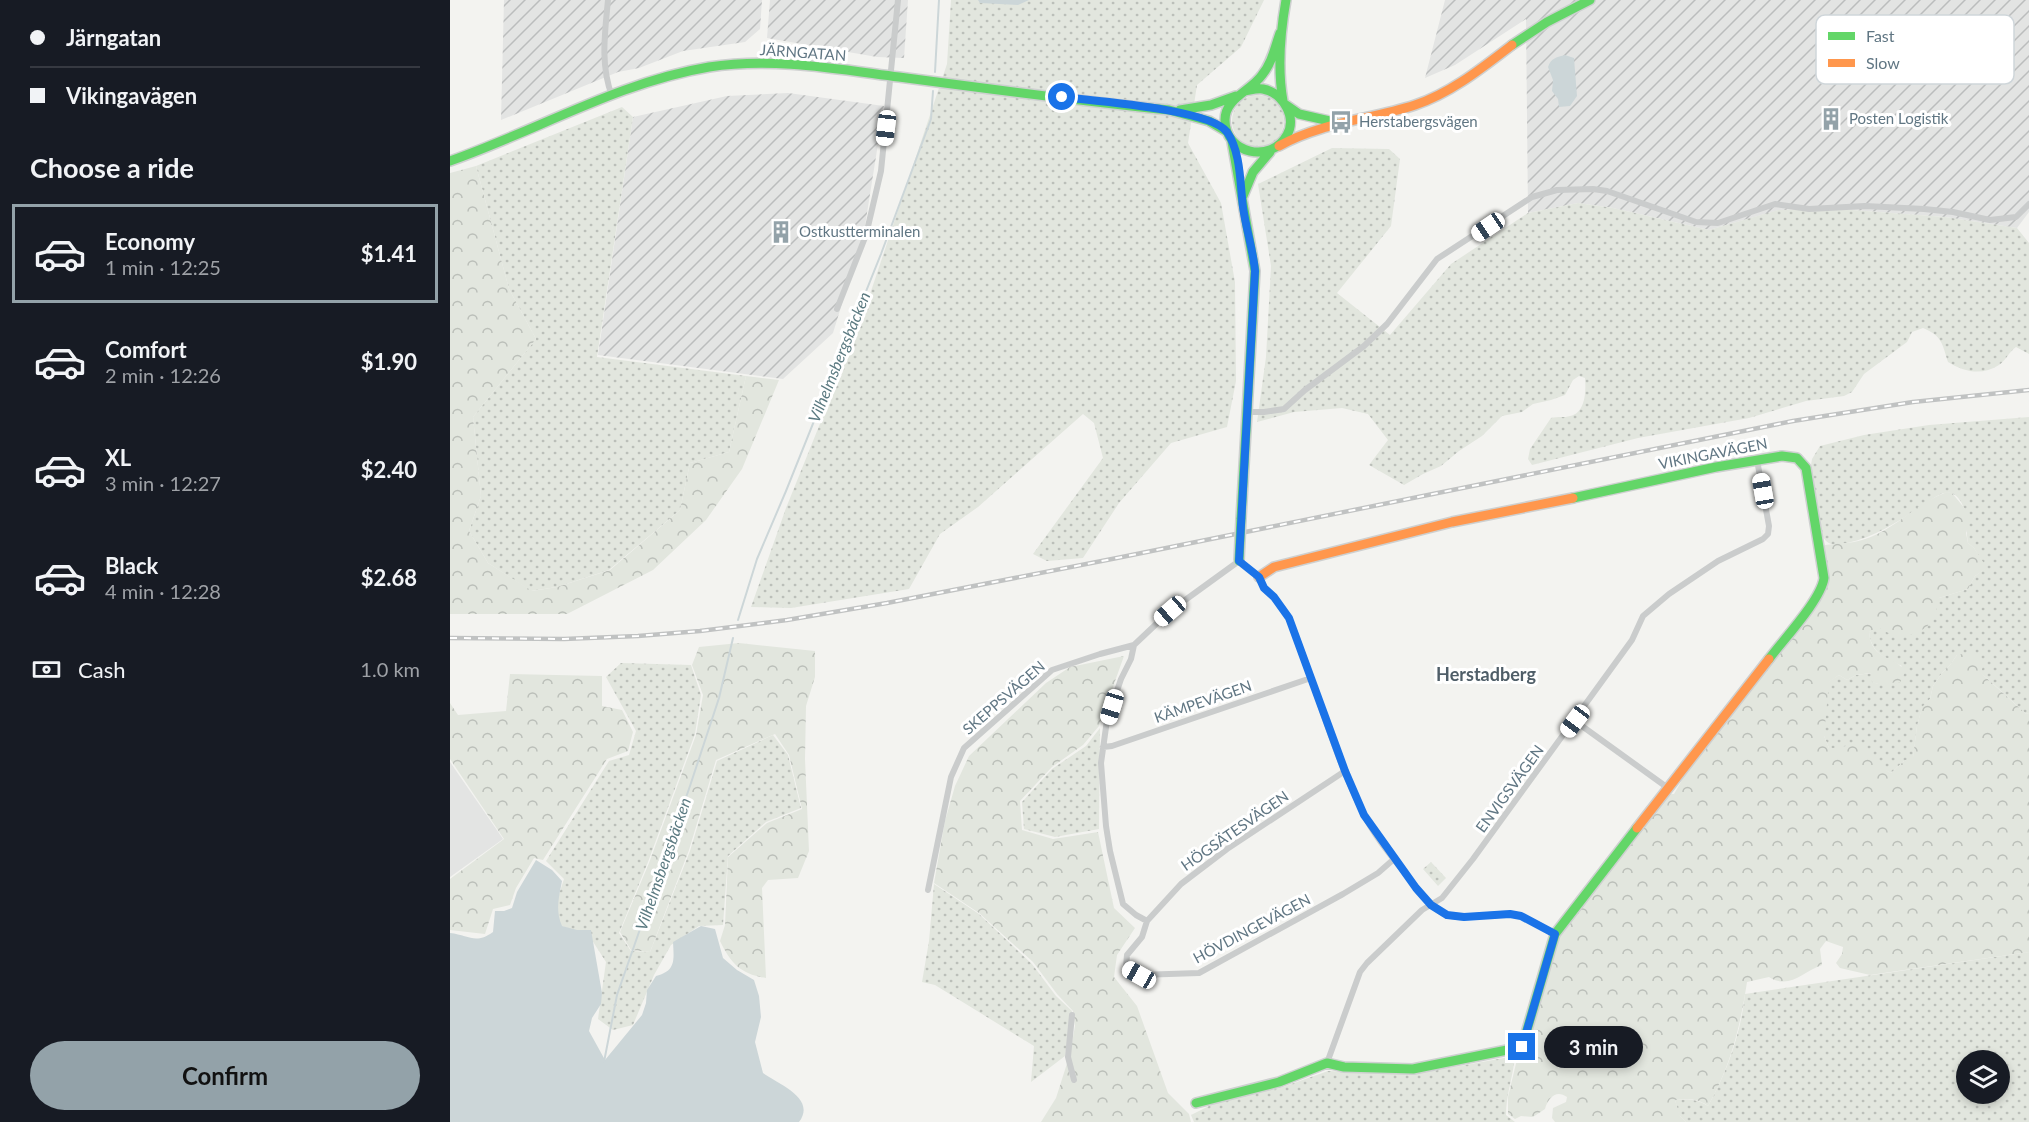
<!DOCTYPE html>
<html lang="en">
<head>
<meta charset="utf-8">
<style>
  :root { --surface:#171b24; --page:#242831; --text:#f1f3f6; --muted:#9ea1a6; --line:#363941; --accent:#93a2a9 }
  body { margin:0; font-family:Lato,sans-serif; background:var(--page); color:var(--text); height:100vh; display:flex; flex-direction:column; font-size:22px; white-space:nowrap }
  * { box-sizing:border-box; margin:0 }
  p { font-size:20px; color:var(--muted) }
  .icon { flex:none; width:33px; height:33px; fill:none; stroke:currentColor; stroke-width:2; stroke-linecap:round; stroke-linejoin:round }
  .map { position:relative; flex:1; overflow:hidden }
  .panel { display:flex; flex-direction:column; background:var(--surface); width:450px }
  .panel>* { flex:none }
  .hud { display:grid; align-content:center; height:132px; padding:0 30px; background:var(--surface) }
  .controls { position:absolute; left:1506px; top:1050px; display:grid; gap:12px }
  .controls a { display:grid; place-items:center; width:54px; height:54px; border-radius:50%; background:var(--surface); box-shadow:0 3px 9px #0003; font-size:30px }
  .end { position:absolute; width:27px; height:27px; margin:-14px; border:8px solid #1a73e8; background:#fff; box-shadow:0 0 0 3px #fff }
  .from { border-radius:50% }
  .bubble { position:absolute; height:42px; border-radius:21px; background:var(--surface); box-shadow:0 3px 9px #0003; font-size:20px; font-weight:700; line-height:42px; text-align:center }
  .car { position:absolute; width:18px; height:36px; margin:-18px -9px; border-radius:8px; box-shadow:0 0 4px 2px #0007; background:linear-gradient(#fff 24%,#345 0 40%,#fff 0 76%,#345 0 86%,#fff 0) }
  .hud b { display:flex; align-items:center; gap:21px; height:57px; font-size:22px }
  .hud b+b { border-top:2px solid var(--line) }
  .hud i { width:15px; height:15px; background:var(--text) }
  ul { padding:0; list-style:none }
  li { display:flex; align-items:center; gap:18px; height:99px; margin:0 12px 9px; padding:0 18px; border:3px solid transparent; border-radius:0px }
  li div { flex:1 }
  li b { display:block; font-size:22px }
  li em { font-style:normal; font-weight:700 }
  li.active { border-color:var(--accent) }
  li>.icon { width:54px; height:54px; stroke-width:1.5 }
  h2 { padding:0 30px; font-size:27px; line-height:72px }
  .pay { display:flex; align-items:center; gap:15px; height:66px; padding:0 30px; font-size:22px }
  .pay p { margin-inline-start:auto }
  .action { display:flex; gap:12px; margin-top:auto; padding:12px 30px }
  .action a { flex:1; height:69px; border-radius:36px; background:var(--accent); color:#111; font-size:24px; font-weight:700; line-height:69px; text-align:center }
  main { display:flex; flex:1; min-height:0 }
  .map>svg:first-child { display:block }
</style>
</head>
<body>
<main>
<section class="panel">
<div class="hud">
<b><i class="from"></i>Järngatan</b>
<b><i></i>Vikingavägen</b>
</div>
<h2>Choose a ride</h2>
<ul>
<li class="active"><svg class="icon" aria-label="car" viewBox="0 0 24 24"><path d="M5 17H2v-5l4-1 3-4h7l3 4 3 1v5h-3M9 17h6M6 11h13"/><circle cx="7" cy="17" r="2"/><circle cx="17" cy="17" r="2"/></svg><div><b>Economy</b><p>1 min · 12:25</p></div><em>$1.41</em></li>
<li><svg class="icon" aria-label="car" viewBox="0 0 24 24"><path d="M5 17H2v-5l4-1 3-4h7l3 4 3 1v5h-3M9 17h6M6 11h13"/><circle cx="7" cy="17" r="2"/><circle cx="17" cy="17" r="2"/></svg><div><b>Comfort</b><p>2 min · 12:26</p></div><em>$1.90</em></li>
<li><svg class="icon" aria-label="car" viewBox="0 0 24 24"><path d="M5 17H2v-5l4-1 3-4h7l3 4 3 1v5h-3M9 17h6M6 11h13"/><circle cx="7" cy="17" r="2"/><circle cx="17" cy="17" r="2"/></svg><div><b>XL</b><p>3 min · 12:27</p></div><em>$2.40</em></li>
<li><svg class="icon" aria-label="car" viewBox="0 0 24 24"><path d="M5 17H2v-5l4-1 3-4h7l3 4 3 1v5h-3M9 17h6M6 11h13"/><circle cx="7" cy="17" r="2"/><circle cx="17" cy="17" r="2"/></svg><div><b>Black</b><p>4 min · 12:28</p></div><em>$2.68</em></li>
</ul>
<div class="pay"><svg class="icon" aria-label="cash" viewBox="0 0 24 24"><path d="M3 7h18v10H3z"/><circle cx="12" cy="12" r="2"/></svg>Cash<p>1.0 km</p></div>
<div class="action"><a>Confirm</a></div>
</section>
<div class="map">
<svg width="1579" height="1122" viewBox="0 0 1579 1122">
  <defs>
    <pattern id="industrial-furrows" width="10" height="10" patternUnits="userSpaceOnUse" patternTransform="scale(1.5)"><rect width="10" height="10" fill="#e3e4e3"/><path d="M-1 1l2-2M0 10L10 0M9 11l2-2" fill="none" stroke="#bbbdbd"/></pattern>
    <pattern id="grass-dots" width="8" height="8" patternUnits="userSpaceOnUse" patternTransform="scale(1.5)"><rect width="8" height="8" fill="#e2e6de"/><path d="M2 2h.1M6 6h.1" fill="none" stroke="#bbbfb9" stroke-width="1.8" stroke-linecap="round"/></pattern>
    <pattern id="forest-crowns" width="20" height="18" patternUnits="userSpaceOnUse" patternTransform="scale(1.5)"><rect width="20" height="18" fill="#e2e6de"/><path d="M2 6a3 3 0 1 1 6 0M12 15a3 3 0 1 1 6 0" fill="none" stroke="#bbbfb9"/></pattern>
  </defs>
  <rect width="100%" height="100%" fill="#f3f3f0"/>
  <!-- built -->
  <path fill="#e3e4e3" d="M0,762L53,839L0,877Z"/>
  <!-- industrial -->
  <path fill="url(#industrial-furrows)" d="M54,0H312L310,29L295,42L233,51L189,68L168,72L51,120Z
    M320,0H458L454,58L427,57L317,38Z
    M995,0H1579V212L1567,228L1495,217L1389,209L1329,210L1259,230L1163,208L1128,203L1078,213L1076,19L1005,65L975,78Z
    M338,93L434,106L414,232L383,333L333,379L148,355L183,117L277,96Z"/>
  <!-- grass -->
  <path fill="url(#grass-dots)" fill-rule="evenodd" d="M501,0H814L791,47L747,85L738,143L771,203L785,282L786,381L777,427L721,443L669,503L633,558L597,561L583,554L653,458L644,423L633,414L528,507L490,534L459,589L341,608L301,607L336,508L409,327L497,64Z
    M782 121a26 26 0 1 1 52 0a26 26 0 1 1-52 0Z
    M172,107L183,117L147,357L296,376L279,452L240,463L230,510L159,570L107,587L81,591L38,563L19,531L31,496L23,417L86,339L59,289L26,166Z
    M882,148L939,149L950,159L941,226L887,293L940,335L1001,264L1078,213L1128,203L1163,208L1259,230L1328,210L1389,209L1495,217L1567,228L1579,243V354L1566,347C1559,352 1556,360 1549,365C1532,376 1514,372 1498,362C1492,343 1492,336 1473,328L1462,332L1457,342L1414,374L1402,392L1394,396L1356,401L1299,418L1188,438L1082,465L1078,459L1080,449L1101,418C1108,416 1114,418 1120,416C1136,413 1136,390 1135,378L1129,376L1123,380L1115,395L1101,400L1083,404L1072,412L1052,416L1032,436L1009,451L991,466L973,474L954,485L919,465L938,440L918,414L892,408L844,412L807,422L816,357L821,266L808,184Z
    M1579,417V713L1576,714L1538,679L1507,655L1500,665L1492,673L1483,686L1480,699L1472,708L1467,726L1463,758L1454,761L1441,773L1433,769L1426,761L1379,748L1374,736V728L1378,682L1389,675L1397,680L1406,675L1422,673L1423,682L1428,684L1452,666C1435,658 1421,653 1419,632L1489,598L1518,589L1525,576L1536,568L1524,548L1518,543C1515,527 1519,500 1501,493C1496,491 1488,495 1484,498C1456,516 1430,536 1397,543C1387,545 1379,547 1373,537L1361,465L1362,459L1370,446L1414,435L1479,425Z
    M171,663L241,665L251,695L245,734L198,862L169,933L181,951L200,952L240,851L267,761L323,735L338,755L351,808L316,822L278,856L273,925L249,926L221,945L204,975L183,1025L163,1030L148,1019L156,962L140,937L107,924V900L114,879L96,861L159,761L179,755L186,731L156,677Z
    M650,728L649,829L605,837L574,829L572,802L602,769L636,746Z
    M981,862L996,878L988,886L973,869Z
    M484,884L529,914L582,964L606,996L622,1011L615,1056L581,1082L584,1046L485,985L472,982L479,941Z
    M1579,952V1122H1236L1229,1115L1225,1100C1238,1099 1247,1099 1258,1106C1277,1072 1291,1033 1295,994ZM1516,1060H1550V1094H1516Z
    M1065,1056C1063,1077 1056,1095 1056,1115L1065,1122H744L741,1115L775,1098L827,1089L878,1071L947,1074L971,1073Z"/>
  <!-- forest -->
  <path fill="url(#forest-crowns)" d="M26,166L59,289L86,339L23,417L31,496L19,531L38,563L82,591L107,587L160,570L230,510L240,463L279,452L296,376L329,380L292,469L256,520L203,570L117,614H0V173Z
    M1497,492L1502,493L1521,516L1516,533L1518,543L1524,548L1537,568L1525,576L1518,589L1489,598C1487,605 1486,616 1482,621C1470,637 1445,640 1430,628L1419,632C1422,663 1446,654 1455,672L1450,682L1428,684L1422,682L1421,673L1406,675L1397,680L1389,675L1379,682L1374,736L1379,748C1389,749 1398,744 1408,745C1422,747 1428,767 1441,773L1454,761L1463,757L1467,726L1472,707L1480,699L1483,686L1492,673L1500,665L1507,655L1519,653L1534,662L1531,673L1576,714L1579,713V952L1420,975L1390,968L1386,963L1392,954L1393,947L1376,941L1370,949L1372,965C1352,972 1340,990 1319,977L1297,982C1290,1028 1281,1065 1258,1106C1247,1098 1238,1099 1225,1100L1230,1116L1236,1122H1105L1102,1118L1103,1108L1116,1102L1117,1097C1106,1089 1098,1098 1095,1109L1083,1117L1071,1116L1065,1119L1058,1114V1097L1069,1051L1107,932L1218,794H1224L1240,766L1375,593C1380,577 1372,561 1375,545C1388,543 1399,544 1412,540C1444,531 1466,503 1497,492Z
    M289,643L365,651V677L356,706L355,759L359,851L348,878L318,880L312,888L316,978C291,974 281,964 270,941L275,925L278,857L317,823L352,809L339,755L325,734L266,760L239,850L200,952L181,950L170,932L199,863L246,735L253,695L242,665L249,647Z
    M674,656L649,726L633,745L602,767L570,801L572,830L603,839L648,832L664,908L685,928L667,955L664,977L687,1006L718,1093L739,1114L741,1122H591L606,1098L620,1054L625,1026L623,1011L607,994L583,962L529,913L484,883L495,821L505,786L519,756L596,683L620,667Z
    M60,674L152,676V706L172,710L183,732L178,751L157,759L93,860L84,858L66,888L60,905L43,909L35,934L0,930V879L54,839L0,759V703L8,715L56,711Z"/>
  <!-- water -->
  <path fill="#ccd6d8" d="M528,0H579L568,5L530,3Z
    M1115,55L1124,58L1127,96L1120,106L1109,107L1108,99L1102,91L1103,80L1098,67C1101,58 1107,57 1115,55Z
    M86,860L102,870L112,881C109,897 105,910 112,926L127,930H141L152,993L151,1004L142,1018L139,1031L155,1060L192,1015L196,1003L197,990L206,976C226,971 224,960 223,942L251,926L265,929L273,958L287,970L304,980L309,996L311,1017L305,1042L313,1073C328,1084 367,1098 349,1122H0V933C19,935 25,945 43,932L45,911H54L62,908L67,892Z"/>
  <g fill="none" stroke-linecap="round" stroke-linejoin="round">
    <!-- stream -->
    <path stroke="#ccd6d8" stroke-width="2" d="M485,72L489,0
      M288,620L307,559L336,491L431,254L481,119L483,91
      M154,1062L167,995L240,786L269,698L283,638"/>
    <!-- fast casing -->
    <g stroke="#ced0d0" stroke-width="12">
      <path id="fast" d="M1062,45L1097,22L1140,0
        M795,91C801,90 807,88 813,89C833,93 847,117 837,135C821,164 775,154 775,120C775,98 801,91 812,75C822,63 825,47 830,33
        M833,101C827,67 830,34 836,0
        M836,105L849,114L884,122
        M730,110L761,105L786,96
        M782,142L805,271L791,519
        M0,161C86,131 169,82 259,67C322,57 387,69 449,77C539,89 629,101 719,110L759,121L776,131
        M793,196L803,172L820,152
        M1123,498L1266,467L1332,456L1347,458L1356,468L1374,578C1371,600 1333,640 1319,659
        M746,1103L829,1082L877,1063L894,1067L963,1069L1072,1047L1105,934L1187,828"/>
    </g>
    <!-- slow casing -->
    <g stroke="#ced0d0" stroke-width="12">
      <path id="slow" d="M829,146C872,122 919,120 965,105C1001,93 1032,68 1062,45
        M809,577L824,567L1002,522L1123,498
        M1187,828L1319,659"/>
    </g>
    <!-- street -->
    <path stroke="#cacccc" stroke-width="6" d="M158,0C155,32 150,65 162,96
      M387,309L416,235L431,171L448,0
      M798,412H814L834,409L855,390L914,346L937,324L987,259L1082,197L1107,190L1143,189L1157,191L1246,222L1268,223L1325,204L1359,209L1415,206L1474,209L1503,212L1540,220L1566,217L1579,204
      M1125,721L1218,788
      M653,747L662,746L861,678
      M944,859L928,873L893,894L749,973L689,975L676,967L677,955L692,937L697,921L686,915L673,904L660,851L656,826L651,763L657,720L671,679L681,659L684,645L720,611L789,561L809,577L814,588L824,597L839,618C865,682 882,751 913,813C924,836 942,857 958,877C968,889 978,905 992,913C1013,923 1038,912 1060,914C1075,915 1092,927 1105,934
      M478,890L501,777L514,748L602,670L650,654L684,645
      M697,921L731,884L777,849L895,771
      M622,1015L618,1057L624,1080
      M877,1063L910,972L917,963L972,910L992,898L1023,859L1182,640L1193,616L1219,594L1268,561L1313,539L1318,534L1319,526L1307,460"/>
    <!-- fast -->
    <use href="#fast" stroke="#63d668" stroke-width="9"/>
    <!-- slow -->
    <use href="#slow" stroke="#ff974d" stroke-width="9"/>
    <!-- rail casing -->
    <g stroke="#c0c2c2" stroke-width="4.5">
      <path id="rail" d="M0,638L114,639L188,636L250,631L337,620L437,603L667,558L1343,421L1463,402L1579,390"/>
    </g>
    <!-- rail -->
    <use href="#rail" stroke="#fff" stroke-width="2" stroke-dasharray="7" stroke-linecap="butt"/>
    <!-- fast-bridge casing -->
    <g stroke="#ced0d0" stroke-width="12" stroke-linecap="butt">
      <path id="fast-bridge" d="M789,561L791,519"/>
    </g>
    <!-- fast-bridge -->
    <use href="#fast-bridge" stroke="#63d668" stroke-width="9"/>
  </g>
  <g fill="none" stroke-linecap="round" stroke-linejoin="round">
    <!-- route -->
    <path stroke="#1a73e8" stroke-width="8" d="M612,97C643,101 760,109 777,132C791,152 790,184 793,207C796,229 803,249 805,271L789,561L809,577L814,588L824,597L839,618L895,771L914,815L966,888L981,905L997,915L1014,917L1060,914L1071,916L1105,934L1072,1047"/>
  </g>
  <!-- icons -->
  <defs>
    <g id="building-bare" transform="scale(1.8)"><path d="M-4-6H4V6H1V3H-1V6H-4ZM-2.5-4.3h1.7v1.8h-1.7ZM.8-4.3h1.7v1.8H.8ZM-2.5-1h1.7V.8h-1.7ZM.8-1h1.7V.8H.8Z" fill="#93a2a9" stroke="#fff" stroke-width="2.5" paint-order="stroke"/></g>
    <g id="bus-bare" transform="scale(1.8)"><path d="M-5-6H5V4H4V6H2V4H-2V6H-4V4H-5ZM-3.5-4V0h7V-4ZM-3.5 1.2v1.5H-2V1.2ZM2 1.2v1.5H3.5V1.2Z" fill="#93a2a9" stroke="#fff" stroke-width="2.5" paint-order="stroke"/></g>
  </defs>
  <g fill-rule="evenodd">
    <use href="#building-bare" x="1381" y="119"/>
    <use href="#bus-bare" x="891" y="122"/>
    <use href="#building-bare" x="331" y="232"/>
  </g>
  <g text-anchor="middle" stroke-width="6" stroke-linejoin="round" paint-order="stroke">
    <!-- street labels -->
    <g font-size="15" fill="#607683" stroke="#fff">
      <text transform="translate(353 53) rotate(4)" y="5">JÄRNGATAN</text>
      <text transform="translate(1263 454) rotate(-11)" y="5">VIKINGAVÄGEN</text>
      <text transform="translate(554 698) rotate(-41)" y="5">SKEPPSVÄGEN</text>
      <text transform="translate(753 702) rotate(-19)" y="5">KÄMPEVÄGEN</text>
      <text transform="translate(1060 789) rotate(-54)" y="5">ENVIGSVÄGEN</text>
      <text transform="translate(785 831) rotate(-35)" y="5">HÖGSÄTESVÄGEN</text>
      <text transform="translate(802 929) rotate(-28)" y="5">HÖVDINGEVÄGEN</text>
    </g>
    <!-- poi labels -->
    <g font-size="15" fill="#607683" stroke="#fff" text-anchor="start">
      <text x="1399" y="124">Posten Logistik</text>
      <text x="909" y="127">Herstabergsvägen</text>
      <text x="349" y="237">Ostkustterminalen</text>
    </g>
    <!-- water labels -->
    <g font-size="16" font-style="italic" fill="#5b7a81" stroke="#fff">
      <text transform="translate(389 357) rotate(-68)" y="6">Vilhelmsbergsbäcken</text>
      <text transform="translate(213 864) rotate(-71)" y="6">Vilhelmsbergsbäcken</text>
    </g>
    <!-- quarter labels -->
    <g font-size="18" font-weight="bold" fill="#4f5e68" stroke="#fff">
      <text x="1036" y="681">Herstadberg</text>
    </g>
  </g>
  <!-- legend -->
  <rect x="1366" y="15" width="198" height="69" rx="9" fill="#fff" stroke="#cfd6da" stroke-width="1.5"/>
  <rect x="1378" y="32" width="27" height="8" fill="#63d668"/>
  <rect x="1378" y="59" width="27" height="8" fill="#ff974d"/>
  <g font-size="16" fill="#607683">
    <text x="1416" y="42">Fast</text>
    <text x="1416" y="69">Slow</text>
  </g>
</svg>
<div class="controls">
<a><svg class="icon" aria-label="layers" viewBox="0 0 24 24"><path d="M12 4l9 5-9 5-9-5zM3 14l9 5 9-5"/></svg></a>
</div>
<i class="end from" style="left:612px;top:97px"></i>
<i class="end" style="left:1072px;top:1047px"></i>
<div class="bubble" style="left:1094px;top:1026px;width:99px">3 min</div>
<i class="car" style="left:436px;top:128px;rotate:187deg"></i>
<i class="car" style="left:1038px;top:227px;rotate:236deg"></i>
<i class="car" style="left:1313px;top:491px;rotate:350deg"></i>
<i class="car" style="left:720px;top:611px;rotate:229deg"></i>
<i class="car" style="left:662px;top:707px;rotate:197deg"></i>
<i class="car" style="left:1125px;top:721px;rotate:217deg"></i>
<i class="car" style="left:689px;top:975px;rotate:299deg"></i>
</div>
</main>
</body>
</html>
